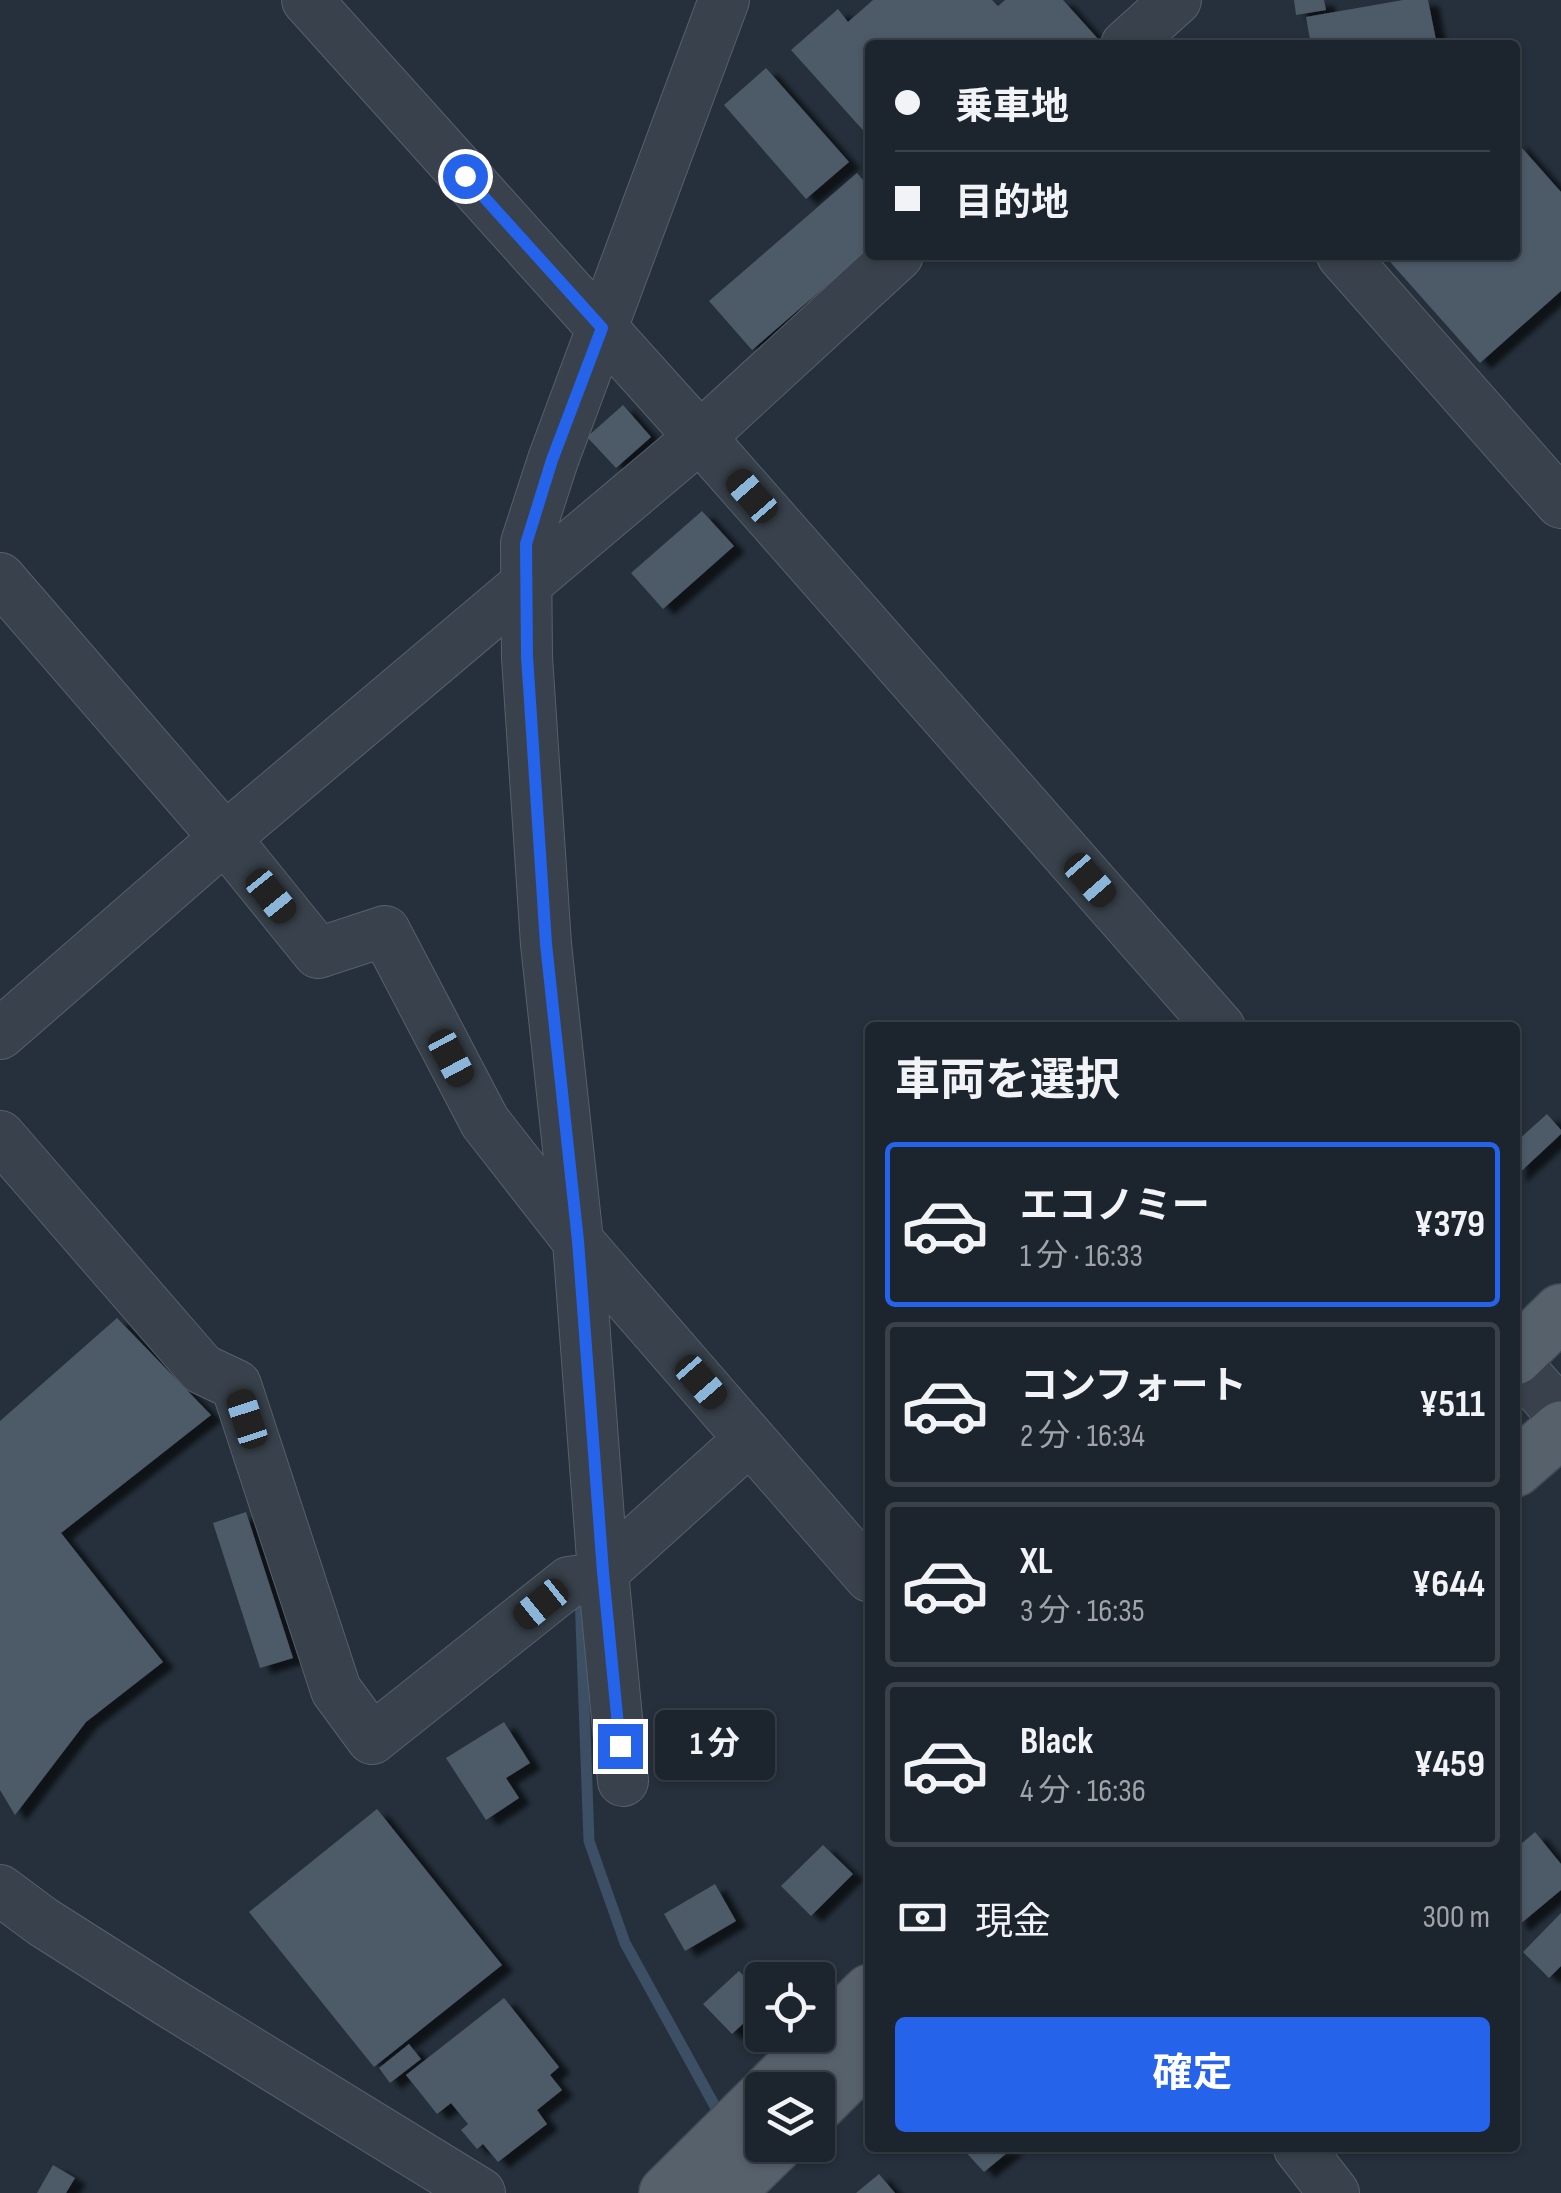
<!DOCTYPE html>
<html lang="ja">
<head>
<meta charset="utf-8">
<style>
  :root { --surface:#1c242d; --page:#252c35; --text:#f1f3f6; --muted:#a0a4aa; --line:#3a4149; --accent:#2563eb }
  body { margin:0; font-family:"Sofia Sans Condensed","Noto Sans JP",sans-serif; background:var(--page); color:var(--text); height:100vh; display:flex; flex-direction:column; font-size:38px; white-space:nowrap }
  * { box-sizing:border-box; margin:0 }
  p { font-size:32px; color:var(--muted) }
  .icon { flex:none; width:55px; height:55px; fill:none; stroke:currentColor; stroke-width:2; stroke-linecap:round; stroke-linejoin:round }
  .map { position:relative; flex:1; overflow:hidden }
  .sheet { position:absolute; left:865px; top:1022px; width:655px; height:1130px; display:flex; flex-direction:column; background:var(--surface); border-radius:10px; box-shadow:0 2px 8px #0004,0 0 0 2px var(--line) }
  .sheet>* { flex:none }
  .top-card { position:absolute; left:865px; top:40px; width:655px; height:220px; border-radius:10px; box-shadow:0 2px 8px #0004,0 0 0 2px var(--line); display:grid; align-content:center; height:220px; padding:0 30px; background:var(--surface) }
  .controls { position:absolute; left:745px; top:1962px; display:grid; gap:20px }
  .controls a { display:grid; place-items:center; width:90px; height:90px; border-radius:10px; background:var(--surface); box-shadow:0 2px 8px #0004,0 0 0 2px var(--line); font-size:50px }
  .end { position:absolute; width:45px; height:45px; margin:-22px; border:12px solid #2563eb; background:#fff; box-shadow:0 0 0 5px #fff }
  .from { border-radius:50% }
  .bubble { position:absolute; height:70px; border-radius:10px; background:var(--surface); box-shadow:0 2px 8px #0004,0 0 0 2px var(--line); font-size:32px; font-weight:700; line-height:70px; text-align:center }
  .car { position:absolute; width:30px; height:60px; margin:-30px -15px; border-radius:12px; box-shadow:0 0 8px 2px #0007; background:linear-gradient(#222 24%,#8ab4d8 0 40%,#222 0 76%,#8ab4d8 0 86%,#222 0) }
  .top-card b { display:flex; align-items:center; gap:35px; height:95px; font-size:38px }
  .top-card b+b { border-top:2px solid var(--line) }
  .top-card i { width:25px; height:25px; background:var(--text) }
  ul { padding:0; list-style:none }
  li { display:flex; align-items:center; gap:30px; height:165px; margin:0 20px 15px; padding:0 10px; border:5px solid var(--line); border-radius:10px }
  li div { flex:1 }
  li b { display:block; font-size:38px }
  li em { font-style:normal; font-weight:700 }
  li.current { border-color:var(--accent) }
  li>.icon { width:90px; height:90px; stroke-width:1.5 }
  h2 { padding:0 30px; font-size:45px; line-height:120px }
  .pay { display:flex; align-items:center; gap:25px; height:110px; padding:0 30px; font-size:38px }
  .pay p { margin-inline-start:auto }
  .cta { display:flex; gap:20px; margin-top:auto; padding:20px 30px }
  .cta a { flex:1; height:115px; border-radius:10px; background:var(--accent); color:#fff; font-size:40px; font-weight:700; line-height:115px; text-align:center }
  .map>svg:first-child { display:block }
</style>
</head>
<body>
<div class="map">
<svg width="1561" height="2193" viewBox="0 0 1561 2193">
  <defs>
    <filter id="shadow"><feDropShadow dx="11" dy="6" stdDeviation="2.5" flood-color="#0009"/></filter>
  </defs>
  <rect width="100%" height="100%" fill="#25303c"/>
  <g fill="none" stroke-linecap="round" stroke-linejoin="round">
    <!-- stream -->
    <path stroke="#3c4f64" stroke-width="11" d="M580,1594L589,1841L625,1943L722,2119"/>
  </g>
  <!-- building -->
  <path fill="#4e5a67" filter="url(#shadow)" d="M873,0H992L998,6L1005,0H1063L1099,40L1094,45H870V138L791,50L838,9L848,22Z
    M1294,0H1324L1326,10L1296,15Z
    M1403,0H1428L1437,45H1311L1306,17Z
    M766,68L849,162L806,199L724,105Z
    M1515,140L1561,192V291L1480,363L1384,255H1515Z
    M857,173L870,188V248L752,350L709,301Z
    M623,405L651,437L616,468L587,437Z
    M702,511L734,546L663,609L631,573Z
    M1547,1114L1561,1130V1134L1515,1177V1139L1517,1141Z
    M117,1318L211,1415L61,1533L163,1662L86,1722L15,1815L0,1790V1421Z
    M246,1512L293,1658L260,1668L213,1523Z
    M504,1722L530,1763L506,1778L519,1798L486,1820L446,1758Z
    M377,1809L502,1965L374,2067L249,1912Z
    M1535,1832L1561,1864V1890L1519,1925L1515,1921V1849Z
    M823,1845L853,1874L811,1916L781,1886Z
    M715,1884L736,1921L685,1951L664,1914Z
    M1561,1913V1966L1549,1978L1523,1952Z
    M739,1971L762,1995V2006L732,2034L703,2004Z
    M504,1998L559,2067L550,2075L562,2090L537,2110L547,2124L498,2162L483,2144L477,2149L461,2130L468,2124L451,2103L437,2114L406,2075Z
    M409,2044L421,2059L390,2083L379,2068Z
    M962,2148H1013L984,2172Z
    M53,2165L75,2178L66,2193H37Z
    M879,2174L895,2193H856Z"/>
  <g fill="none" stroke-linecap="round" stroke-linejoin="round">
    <!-- minor casing -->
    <g stroke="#57606a" stroke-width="52">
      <path id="minor" d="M307,0L700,437L1220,1028
        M1126,45L1176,0
        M1342,255L1561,503
        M0,578L225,838L318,953L385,931L485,1122L578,1241L870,1577
        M0,1034L225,838L700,437L898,255
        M0,1136L202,1369L236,1385L336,1690L372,1739L569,1582L596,1578L750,1439
        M1515,1362L1561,1414
        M623,1781L603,1572L578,1241L546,944L527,657L526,543L553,460L724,0
        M0,1890L43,1922L169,2002L480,2193
        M1299,2148L1334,2193"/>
    </g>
    <!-- major casing -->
    <g stroke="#424b55" stroke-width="58">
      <path id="major" d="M1515,1357L1561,1312
        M1515,1469L1561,1429
        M771,2090L870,1992
        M818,2104L870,2052
        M667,2193L762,2099
        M726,2193L775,2145"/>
    </g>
    <!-- minor -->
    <use href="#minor" stroke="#39424c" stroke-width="50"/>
    <!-- major -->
    <use href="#major" stroke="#57616c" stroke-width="55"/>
  </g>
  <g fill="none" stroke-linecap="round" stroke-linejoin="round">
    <!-- route -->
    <path stroke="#2563eb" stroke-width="12" d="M465,176L602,328L552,460L526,544L527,656L546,944L578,1241L603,1572L620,1746"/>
  </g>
</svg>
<div class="controls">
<a><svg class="icon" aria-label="locate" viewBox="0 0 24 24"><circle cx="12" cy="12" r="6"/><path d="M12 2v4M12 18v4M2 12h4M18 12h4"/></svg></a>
<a><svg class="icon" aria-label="layers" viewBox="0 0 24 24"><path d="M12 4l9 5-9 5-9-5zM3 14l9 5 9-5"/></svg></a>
</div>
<i class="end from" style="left:465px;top:176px"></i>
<i class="end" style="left:620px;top:1746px"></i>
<div class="bubble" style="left:655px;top:1710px;width:120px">1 分</div>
<i class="car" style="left:752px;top:496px;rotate:319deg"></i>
<i class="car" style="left:1090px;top:880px;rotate:139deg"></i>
<i class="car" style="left:271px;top:896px;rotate:141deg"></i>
<i class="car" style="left:451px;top:1058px;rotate:152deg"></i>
<i class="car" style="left:701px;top:1382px;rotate:139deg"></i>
<i class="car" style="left:247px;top:1419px;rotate:342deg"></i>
<i class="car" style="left:541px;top:1604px;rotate:231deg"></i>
<div class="top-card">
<b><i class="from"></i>乗車地</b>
<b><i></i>目的地</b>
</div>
<section class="sheet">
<h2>車両を選択</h2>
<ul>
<li class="current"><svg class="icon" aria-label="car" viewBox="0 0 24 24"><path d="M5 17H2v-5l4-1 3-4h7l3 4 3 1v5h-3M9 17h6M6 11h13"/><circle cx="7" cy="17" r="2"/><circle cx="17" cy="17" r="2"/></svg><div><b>エコノミー</b><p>1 分 · 16:33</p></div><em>¥379</em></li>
<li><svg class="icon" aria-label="car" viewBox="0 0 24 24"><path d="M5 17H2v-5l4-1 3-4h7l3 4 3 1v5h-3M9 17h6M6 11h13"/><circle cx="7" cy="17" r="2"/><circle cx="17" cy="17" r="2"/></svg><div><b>コンフォート</b><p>2 分 · 16:34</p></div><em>¥511</em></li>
<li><svg class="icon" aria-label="car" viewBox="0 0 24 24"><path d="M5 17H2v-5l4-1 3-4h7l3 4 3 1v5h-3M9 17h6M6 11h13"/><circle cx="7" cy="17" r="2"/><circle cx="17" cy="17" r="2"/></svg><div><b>XL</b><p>3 分 · 16:35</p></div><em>¥644</em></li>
<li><svg class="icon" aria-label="car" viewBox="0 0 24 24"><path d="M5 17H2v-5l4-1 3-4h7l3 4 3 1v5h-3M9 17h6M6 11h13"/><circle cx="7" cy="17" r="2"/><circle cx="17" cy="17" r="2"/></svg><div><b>Black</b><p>4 分 · 16:36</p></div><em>¥459</em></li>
</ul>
<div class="pay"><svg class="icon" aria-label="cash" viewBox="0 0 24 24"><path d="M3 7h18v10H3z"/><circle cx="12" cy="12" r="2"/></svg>現金<p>300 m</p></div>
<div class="cta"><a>確定</a></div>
</section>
</div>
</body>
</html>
